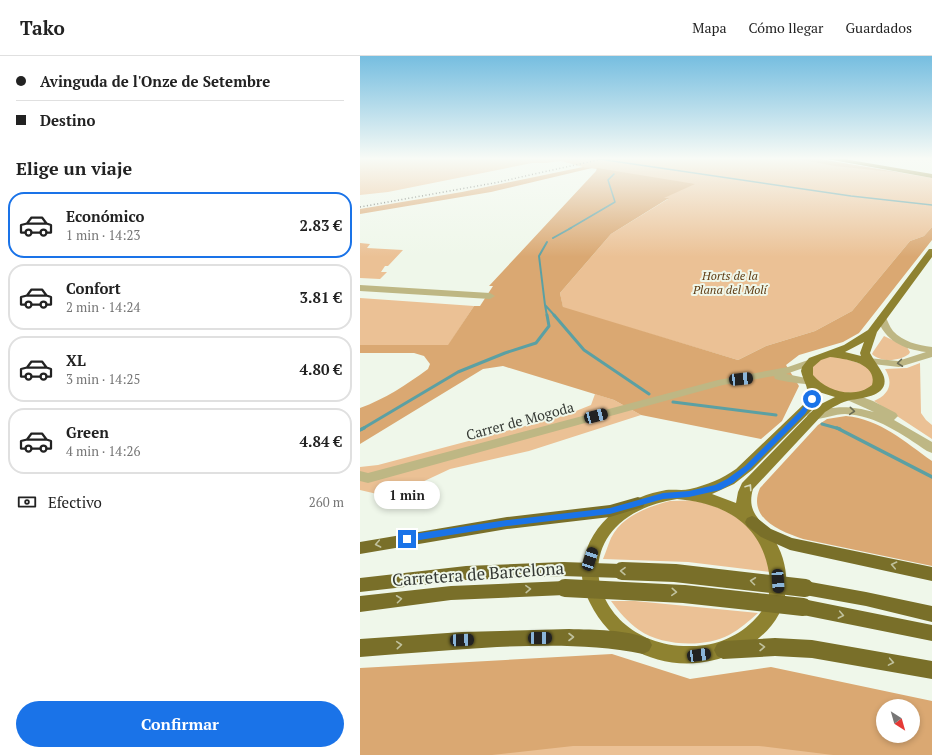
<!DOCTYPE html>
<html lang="es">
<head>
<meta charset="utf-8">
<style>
  :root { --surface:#fff; --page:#f6f6f6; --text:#222; --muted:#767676; --line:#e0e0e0; --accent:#1a73e8 }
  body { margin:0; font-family:"PT Serif",serif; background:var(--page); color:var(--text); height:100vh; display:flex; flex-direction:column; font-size:15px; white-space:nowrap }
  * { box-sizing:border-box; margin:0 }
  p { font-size:13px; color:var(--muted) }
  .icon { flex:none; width:22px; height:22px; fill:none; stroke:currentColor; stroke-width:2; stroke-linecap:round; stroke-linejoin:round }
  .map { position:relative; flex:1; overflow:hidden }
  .details { display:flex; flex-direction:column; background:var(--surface); width:360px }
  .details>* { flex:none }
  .hud { display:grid; align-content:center; height:88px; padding:0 16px; background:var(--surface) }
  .needle { width:26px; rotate:143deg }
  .controls { position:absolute; left:516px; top:643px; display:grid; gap:8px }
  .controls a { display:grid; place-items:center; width:44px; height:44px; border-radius:50%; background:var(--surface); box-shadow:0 2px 6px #0003; font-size:20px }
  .end { position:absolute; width:18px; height:18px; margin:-9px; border:5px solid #1a73e8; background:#fff; box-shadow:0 0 0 2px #fff }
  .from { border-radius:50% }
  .bubble { position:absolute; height:28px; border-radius:14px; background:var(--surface); box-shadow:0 2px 6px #0003; font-size:13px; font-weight:600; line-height:28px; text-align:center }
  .car { position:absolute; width:12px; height:24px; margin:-12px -6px; border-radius:5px; box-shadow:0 0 3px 1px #0007; background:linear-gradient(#222 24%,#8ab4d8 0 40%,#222 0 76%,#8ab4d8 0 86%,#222 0) }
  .hud b { display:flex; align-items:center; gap:14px; height:38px; font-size:15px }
  .hud b+b { border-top:1px solid var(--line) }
  .hud i { width:10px; height:10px; background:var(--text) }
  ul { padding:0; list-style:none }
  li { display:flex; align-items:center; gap:12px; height:66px; margin:0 8px 6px; padding:0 8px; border:2px solid var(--line); border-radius:16px }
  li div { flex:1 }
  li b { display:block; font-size:15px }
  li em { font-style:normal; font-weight:600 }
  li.active { border-color:var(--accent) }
  li>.icon { width:36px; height:36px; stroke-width:1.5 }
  h2 { padding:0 16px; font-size:18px; line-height:48px }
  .pay { display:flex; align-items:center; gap:10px; height:44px; padding:0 16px; font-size:15px }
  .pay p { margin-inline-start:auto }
  .primary-button { display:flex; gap:8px; margin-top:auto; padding:8px 16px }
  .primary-button a { flex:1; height:46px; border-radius:24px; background:var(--accent); color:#fff; font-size:16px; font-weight:600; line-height:46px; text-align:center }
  header { display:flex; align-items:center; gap:24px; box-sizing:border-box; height:56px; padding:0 20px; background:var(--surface); border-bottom:1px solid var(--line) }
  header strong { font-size:19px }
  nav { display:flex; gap:22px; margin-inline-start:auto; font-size:14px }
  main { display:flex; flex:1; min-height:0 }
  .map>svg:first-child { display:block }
</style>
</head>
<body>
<header>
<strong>Tako</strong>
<nav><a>Mapa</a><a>Cómo llegar</a><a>Guardados</a></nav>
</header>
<main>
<section class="details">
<div class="hud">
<b><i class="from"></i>Avinguda de l'Onze de Setembre</b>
<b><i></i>Destino</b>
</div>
<h2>Elige un viaje</h2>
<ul>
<li class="active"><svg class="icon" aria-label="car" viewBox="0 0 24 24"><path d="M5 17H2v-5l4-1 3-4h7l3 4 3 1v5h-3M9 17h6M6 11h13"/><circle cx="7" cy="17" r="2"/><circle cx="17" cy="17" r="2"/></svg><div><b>Económico</b><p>1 min · 14:23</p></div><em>2.83 €</em></li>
<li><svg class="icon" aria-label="car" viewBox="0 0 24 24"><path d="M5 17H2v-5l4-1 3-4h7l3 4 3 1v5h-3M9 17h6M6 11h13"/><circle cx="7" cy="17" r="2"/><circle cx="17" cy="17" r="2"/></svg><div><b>Confort</b><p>2 min · 14:24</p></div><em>3.81 €</em></li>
<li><svg class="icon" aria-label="car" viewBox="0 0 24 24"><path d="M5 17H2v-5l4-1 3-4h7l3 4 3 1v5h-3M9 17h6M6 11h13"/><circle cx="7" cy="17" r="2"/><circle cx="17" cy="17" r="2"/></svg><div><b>XL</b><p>3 min · 14:25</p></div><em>4.80 €</em></li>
<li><svg class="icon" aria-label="car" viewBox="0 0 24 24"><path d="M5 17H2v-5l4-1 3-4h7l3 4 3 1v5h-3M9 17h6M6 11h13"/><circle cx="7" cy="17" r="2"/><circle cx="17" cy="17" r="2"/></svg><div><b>Green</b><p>4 min · 14:26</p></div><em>4.84 €</em></li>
</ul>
<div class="pay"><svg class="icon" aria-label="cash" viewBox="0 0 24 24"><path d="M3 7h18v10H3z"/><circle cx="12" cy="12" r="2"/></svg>Efectivo<p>260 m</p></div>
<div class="primary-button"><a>Confirmar</a></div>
</section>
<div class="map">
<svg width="572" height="699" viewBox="0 0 572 699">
  <rect width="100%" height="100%" fill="#eff7ea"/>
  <!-- green -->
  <path fill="#ebc195" d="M0,103H459L572,122V171L564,180L550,185L492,255L455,275L406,290L378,304L203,252L200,237L251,178L308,143L302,142L322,133L263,117L223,111L201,105L186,107H172L28,136L0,139Z
    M0,187L10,188L7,192L43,194L28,210H25L21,216H27L20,223L0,222Z
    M0,242L114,250L88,290L0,289Z
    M524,280L547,291L550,296L549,298C540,305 521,307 512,298L513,296Z
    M470,298L511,311L516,332L489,340L452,326L451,306Z
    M560,307L561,357L566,364L572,369V383L514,345C529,339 534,327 525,313L547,312Z
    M235,338L254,344L281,359L169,395L90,413L58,428L17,438L0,434V411L18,409L206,359L231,349Z
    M310,445C318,445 327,444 335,445C365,450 395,468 406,498C408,503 409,510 410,516L328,506L243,503C246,496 248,489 251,482C262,460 287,451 310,445Z
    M251,545H275L398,557C389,565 380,573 369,579C344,592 302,590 279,574C268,566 259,556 251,545Z
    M360,678L542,699H73Z"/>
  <!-- forest -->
  <path fill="#daa872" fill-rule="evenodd" d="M437,103H459L542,117L475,110Z
    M223,111L232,112L131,136L0,158V153L102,136Z
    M237,112L335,128L304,142H309L251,178L200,237L203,251L378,304L406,290L455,275L492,255L550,185L564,180L572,171V184L499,277L483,286L439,299L426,309L439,330L422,365L401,383L281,359L254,344L143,310L123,313L0,388V352C25,343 46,329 68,313L70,308L64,300L54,297H0V289H88L114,250H120L133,230H129L236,115Z
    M486,360C520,363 545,386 572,405V510L443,483C419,475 387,462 400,432L458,369L467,363Z
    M252,598L330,623L411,611L572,645V699H473L399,690H213L132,699H0V612ZM523,650H553V680H523Z"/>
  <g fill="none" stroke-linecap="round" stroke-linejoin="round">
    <!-- stream-far3 -->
    <path stroke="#5ba0a3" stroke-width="1.5" d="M239,103L491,140L572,149
      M209,173L255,146L248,124L254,118"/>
    <!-- stream-far2 -->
    <path stroke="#5ba0a3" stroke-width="2" d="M193,182L211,172
      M187,186L179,200L185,249L195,260
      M185,249L187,260"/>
    <!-- stream-far1 -->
    <path stroke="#5ba0a3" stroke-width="3" d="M194,259L224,294L289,338
      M313,346L416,359
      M462,368L480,373
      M2,373L98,316L145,297L176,287L189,270L187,259"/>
    <!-- stream -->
    <path stroke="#5ba0a3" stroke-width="3.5" d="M477,372L572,421
      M0,374L4,372"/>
    <!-- minor -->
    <path fill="#beb784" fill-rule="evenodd" d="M0,229L130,237L135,240L130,243L0,235Z
      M522,259L525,260C528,265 529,270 533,275C543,286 558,289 572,291V301L539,311L504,307L503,305L508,302L538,305L566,296C543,293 525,285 517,262Z
      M451,303L455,304L456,306L455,308L426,318L456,324L458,326L456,328C452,330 421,325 415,323L414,320L363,329L8,427L0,425V415L8,417L358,324L428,311Z
      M489,336L513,345L536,357L538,360L534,364L572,386V397L567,395C543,379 516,359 485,358C474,358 458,365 449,363L447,360L449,357C474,350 488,349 514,356L485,343L483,340L485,337Z"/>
    <!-- major -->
    <path fill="#8e8230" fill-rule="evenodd" d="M467,103H484L572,118V122Z
      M569,193H572V201L517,276L510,297C514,305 522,314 524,321C529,340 502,342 490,344C482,346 473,351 465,356L393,433C386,457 401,463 412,480C428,503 431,534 419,558C410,575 394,588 377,596C322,622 258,603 230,547C223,533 219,516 224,501C235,462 268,441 306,434C314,433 322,435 330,433C347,429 362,423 376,413L444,348C451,331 445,331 441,315L442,311L449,302L484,289L508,274ZM504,286L500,297L501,300L485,296ZM470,301C486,303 518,307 512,329C495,343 467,336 453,319V311L461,304ZM459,336L475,341L457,350L382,427L378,436L376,447L352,438L374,428L392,414L453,353ZM317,443C364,447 401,467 409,517C412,533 408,550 396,562C380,580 356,590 332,590C229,593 193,463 317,443Z"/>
    <!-- highway -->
    <path fill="#796f29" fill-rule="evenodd" d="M278,441L283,443L285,447L283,451L250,461L147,473L0,498V486L147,461L250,449Z
      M392,460L397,462L411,473L432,482L572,511V525L430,494L401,481L387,470L385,466L387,462Z
      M203,506L209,508L211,513L209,518L203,520L106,524L0,536V522L106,510Z
      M205,525L211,527L213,532L211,537L205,539L91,544L0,556V540L91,530Z
      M445,525L506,536L572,550V566L506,550L445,539L439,537L437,532L439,527Z
      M443,543L572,569V585L443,559L437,556L435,551L437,546Z
      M209,573C235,574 265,573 289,583L292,589L289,595L283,598C235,588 186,589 137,591C91,594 46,597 0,601V583L102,576Z
      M415,582L452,584L572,605V623L452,602L415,600L363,603L357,600L354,594L357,588L363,585Z"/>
    <!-- rail -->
    <path stroke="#545953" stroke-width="1.5" stroke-dasharray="1 2.5" stroke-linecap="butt" d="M0,151L134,127L242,103"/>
    <!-- highway-bridge-far1 -->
    <path stroke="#796f29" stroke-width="14" d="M203,513L290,516"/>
    <!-- highway-bridge -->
    <path stroke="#796f29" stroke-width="18" d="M262,515L315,517L445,532
      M205,532L324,538L443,551"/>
  </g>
  <!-- one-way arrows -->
  <defs><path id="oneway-chevron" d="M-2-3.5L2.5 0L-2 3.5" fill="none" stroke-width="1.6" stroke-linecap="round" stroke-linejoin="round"/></defs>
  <g stroke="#6b6b53">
    <use href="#oneway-chevron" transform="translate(540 307) rotate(173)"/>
    <use href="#oneway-chevron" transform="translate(492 355) rotate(5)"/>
  </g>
  <use stroke="#d7dabc" href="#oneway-chevron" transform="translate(389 431) rotate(-56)"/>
  <g stroke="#c0c19d">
    <use href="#oneway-chevron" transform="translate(18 488) rotate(169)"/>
    <use href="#oneway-chevron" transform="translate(534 509) rotate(-168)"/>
    <use href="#oneway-chevron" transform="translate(263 515) rotate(-179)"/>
    <use href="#oneway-chevron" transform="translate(393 525) rotate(-173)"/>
    <use href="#oneway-chevron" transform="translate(168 533) rotate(-2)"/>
    <use href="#oneway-chevron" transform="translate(314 536) rotate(4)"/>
    <use href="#oneway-chevron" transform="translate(39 543) rotate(-7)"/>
    <use href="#oneway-chevron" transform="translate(481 559) rotate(11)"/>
    <use href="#oneway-chevron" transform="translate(211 581)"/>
    <use href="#oneway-chevron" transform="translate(39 589) rotate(-5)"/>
    <use href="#oneway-chevron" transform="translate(402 591) rotate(-1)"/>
    <use href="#oneway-chevron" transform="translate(531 606) rotate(10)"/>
  </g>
  <!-- sky -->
  <linearGradient id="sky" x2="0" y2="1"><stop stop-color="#76bee0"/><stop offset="0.51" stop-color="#f8fbf6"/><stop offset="1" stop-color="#f8fbf6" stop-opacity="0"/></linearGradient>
  <rect width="572" height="201" fill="url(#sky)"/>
  <!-- route -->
  <path fill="#1a73e8" d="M450,342L455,343L445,358L390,413L373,427L360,434L329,441L303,443L250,458L147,470L47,486L43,483L47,479L147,464L250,452L303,437L329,435L355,429L367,423L385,410L440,355Z"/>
  <g text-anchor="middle" stroke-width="4" stroke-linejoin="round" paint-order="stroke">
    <!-- far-park labels -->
    <g font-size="12" font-style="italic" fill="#603e15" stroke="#eff7ea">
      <text x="370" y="224">Horts de la<tspan x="370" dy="14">Plana del Molí</tspan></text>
    </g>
    <!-- street labels -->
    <g font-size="14" fill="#343833" stroke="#eff7ea">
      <text transform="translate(160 365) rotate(-15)" y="5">Carrer de Mogoda</text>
    </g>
    <!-- near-street labels -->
    <g font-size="17" fill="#343833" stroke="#eff7ea">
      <text transform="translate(118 518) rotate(-4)" y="6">Carretera de Barcelona</text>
    </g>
  </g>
</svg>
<div class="controls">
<a><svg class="needle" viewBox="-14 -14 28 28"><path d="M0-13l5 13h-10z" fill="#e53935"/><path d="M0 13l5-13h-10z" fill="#767676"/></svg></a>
</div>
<i class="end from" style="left:452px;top:343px"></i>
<i class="end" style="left:47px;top:483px"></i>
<div class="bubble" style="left:14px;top:425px;width:66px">1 min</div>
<i class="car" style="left:381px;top:323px;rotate:84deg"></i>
<i class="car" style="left:236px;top:360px;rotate:75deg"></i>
<i class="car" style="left:230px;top:503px;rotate:18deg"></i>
<i class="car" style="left:418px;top:525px;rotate:176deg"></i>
<i class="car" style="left:180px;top:582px;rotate:89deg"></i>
<i class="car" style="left:102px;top:584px;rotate:88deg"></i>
<i class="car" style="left:339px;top:599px;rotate:82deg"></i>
</div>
</main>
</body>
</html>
